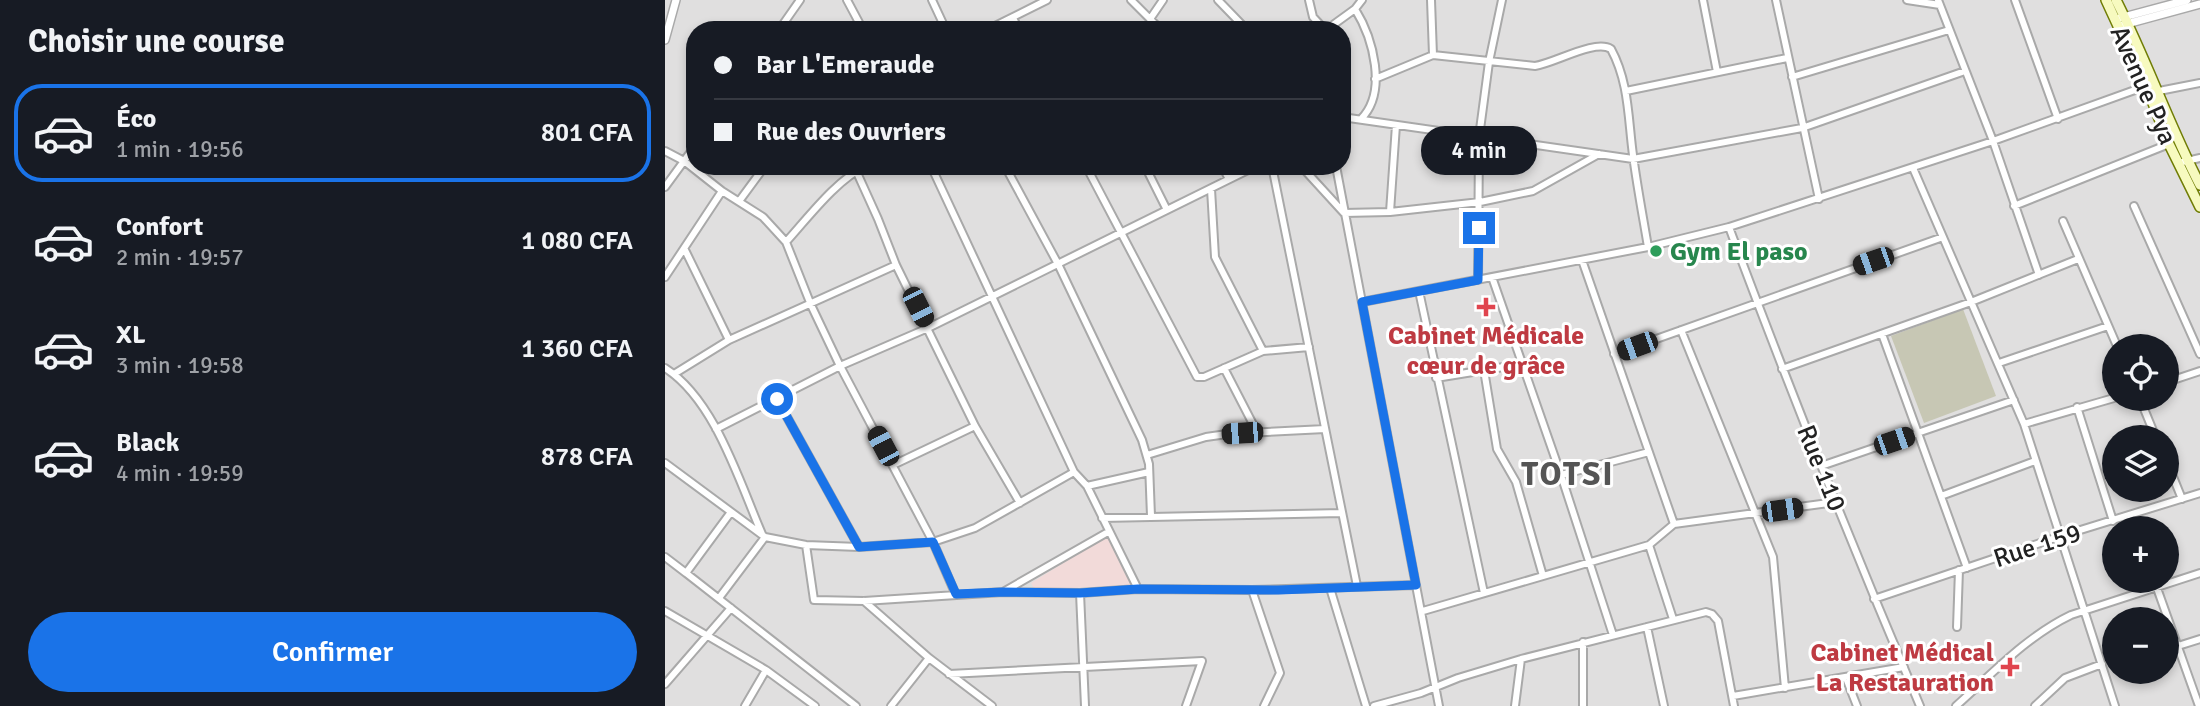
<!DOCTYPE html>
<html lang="fr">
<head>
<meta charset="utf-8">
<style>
  :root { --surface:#171b24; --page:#20242c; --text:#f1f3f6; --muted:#9ea1a6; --line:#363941; --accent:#1a73e8 }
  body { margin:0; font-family:Signika,sans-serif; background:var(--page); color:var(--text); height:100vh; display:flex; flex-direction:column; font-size:26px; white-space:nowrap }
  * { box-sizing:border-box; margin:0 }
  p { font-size:23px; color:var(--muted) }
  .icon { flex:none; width:38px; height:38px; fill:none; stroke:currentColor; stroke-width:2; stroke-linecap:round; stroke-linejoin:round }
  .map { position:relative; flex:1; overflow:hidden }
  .details { display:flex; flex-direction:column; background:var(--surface); width:665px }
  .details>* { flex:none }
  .banner { position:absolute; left:21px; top:21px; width:665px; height:154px; border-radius:28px; box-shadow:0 4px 10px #0003; display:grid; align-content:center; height:154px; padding:0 28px; background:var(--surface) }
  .buttons { position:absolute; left:1437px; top:334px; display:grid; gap:14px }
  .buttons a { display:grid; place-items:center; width:77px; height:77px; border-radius:50%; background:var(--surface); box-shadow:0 4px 10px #0003; font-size:35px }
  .end { position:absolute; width:32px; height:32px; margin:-16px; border:9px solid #1a73e8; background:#fff; box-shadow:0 0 0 4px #fff }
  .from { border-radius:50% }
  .bubble { position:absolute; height:49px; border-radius:24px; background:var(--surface); box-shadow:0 4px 10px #0003; font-size:23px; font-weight:600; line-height:49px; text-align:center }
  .car { position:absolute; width:21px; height:42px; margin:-21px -10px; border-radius:9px; box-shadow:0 0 5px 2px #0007; background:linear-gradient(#222 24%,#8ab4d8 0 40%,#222 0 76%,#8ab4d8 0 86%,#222 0) }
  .banner b { display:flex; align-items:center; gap:24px; height:66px; font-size:26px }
  .banner b+b { border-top:2px solid var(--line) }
  .banner i { width:18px; height:18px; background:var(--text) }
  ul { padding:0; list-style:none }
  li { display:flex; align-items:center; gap:21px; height:98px; margin:0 14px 10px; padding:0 14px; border:4px solid transparent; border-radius:28px }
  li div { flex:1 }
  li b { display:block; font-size:26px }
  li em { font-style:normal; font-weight:600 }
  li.selected { border-color:var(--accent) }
  li>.icon { width:63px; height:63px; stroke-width:1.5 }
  h2 { padding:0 28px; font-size:32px; line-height:84px }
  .cta { display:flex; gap:14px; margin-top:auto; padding:14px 28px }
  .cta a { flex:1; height:80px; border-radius:42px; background:var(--accent); color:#fff; font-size:28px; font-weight:600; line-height:80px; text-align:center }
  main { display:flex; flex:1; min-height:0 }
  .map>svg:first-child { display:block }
</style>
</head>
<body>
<main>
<section class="details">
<h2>Choisir une course</h2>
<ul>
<li class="selected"><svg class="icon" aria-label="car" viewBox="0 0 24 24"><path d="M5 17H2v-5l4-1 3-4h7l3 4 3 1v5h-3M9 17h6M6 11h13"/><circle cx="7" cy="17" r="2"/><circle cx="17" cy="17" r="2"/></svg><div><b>Éco</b><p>1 min · 19:56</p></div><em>801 CFA</em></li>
<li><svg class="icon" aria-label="car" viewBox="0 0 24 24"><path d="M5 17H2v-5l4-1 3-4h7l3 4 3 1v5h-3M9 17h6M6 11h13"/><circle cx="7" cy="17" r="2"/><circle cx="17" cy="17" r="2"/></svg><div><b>Confort</b><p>2 min · 19:57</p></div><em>1 080 CFA</em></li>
<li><svg class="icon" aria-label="car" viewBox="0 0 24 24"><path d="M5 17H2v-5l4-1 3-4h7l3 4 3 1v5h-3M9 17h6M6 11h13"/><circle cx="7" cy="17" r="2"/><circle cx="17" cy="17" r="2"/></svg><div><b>XL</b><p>3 min · 19:58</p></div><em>1 360 CFA</em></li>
<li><svg class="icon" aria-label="car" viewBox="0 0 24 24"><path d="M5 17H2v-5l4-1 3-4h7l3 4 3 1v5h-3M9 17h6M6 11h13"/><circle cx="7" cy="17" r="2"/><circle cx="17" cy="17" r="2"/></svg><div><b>Black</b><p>4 min · 19:59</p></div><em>878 CFA</em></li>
</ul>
<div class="cta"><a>Confirmer</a></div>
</section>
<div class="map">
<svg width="1535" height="706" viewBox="0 0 1535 706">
  <rect width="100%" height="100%" fill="#f2efe9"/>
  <!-- residential -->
  <path fill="#e0dfdf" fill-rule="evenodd" d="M0,0H1535V706H0ZM30,30H677V166H30ZM1449,346H1502V399H1449ZM1449,438H1502V490H1449ZM1449,528H1502V581H1449ZM1449,620H1502V672H1449Z"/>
  <!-- commercial -->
  <path fill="#f2dad9" d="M442,536L466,585L370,590L366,583Z"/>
  <!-- construction -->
  <path fill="#c7c7b4" d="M1298,309L1331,396L1259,423L1226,336Z"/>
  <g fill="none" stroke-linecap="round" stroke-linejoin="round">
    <!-- minor casing -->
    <g stroke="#a9a9a9" stroke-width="10">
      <path id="minor" d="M182,0L198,30
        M267,0L281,30
        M466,0L496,30
        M553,0L582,30
        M644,0L648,17L660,30
        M1038,0L1052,72
        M1111,0L1154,199
        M1242,0L1275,5
        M1273,0L1328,141L1374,275
        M1350,0L1393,119
        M690,9C708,38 723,92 696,119
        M348,18L354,30
        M485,19L498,0
        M114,30L135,0
        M322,30L382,0
        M661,30L690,9L697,0
        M768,55L870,66C890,63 930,39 946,49C964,82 963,118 968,155C972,186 978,217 983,247
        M1127,77L1284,30
        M710,79L768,55L766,0
        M961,91L1122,58
        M1489,92L1535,83
        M677,117L968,159L1137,128L1300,71
        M0,151L19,161L57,191L98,217L121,242L146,305L175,366L268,542L291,595
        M1513,163L1535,158
        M189,166L213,219L231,265L310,426L355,503
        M266,166L409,472L422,486L473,589
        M340,166L393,264L477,440L484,464L486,516
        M421,166L532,377H539L598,351L644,347
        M480,166L502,210
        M557,166L564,179
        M607,166L692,586
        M636,166L679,213L725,212L815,202L868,191L934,154
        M671,166L774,706
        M1248,168L1359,424L1450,706
        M0,187L30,146
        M546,189L550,257L598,351
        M75,200L100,166
        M1349,206L1504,144
        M1469,206L1535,354
        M725,212L731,125
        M1398,221L1452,346
        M1064,227C1124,388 1188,548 1255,706
        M121,242C142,219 172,179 201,166
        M20,250L64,340
        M917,260L1009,524
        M0,277L57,191
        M827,277L896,475L948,635
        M813,280L814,137L824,62L837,0
        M754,291L819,593
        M697,302L983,247L1064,227L1328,141L1481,86
        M1016,330L1108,557L1120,688
        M1217,334L1302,568
        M949,354L1278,237
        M1334,363L1443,326
        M0,368C50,400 74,481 97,534
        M559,368L592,432
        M1117,369L1306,302L1413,259
        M819,370L832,449L851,482L878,576
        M9,374L64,340L231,265
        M771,378L857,364
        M1502,382L1535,371
        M112,399L194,547
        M1475,399L1491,438
        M1412,407L1448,521
        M1359,424L1449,398
        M51,429L175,366L263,328L591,166
        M482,455L541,437L562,434L660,429
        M1502,462L1517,499
        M0,463L100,537L141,545L194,547L268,542L310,528L409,472
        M228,465L310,426
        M1156,466L1349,400
        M896,475L984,452
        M422,486L484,472
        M1276,496L1370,461
        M437,518L677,513
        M141,545L149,600L199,601L338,592L415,593L473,589L587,590L751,585
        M984,545L1008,619
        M0,557L21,573L66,512
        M21,573L191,706
        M665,588L701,706
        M1492,588L1534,706
        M587,590L615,673L599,706
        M338,592L443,532
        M415,593L420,706
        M54,598L100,537
        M1209,599L1396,536L1535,493
        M199,601L264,658L327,706
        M0,611L101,670L150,706
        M758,611L984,545L1009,524L1171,502
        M982,627L999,706
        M1292,627L1294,570
        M918,642V706
        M1513,646L1535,639
        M284,674L537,661L521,706
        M1181,678L1192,706
        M0,684L66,608
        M1068,696L1239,667
        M80,706L101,670
        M226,706L264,658
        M709,706L756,693L793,678L856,659L1041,612L1047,614L1053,621L1069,706
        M850,706L856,659
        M1291,706C1327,674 1362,636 1406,615L1535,573
        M1370,706L1400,678L1437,664"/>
    </g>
    <!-- tertiary casing -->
    <g stroke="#a9a9a9" stroke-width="10">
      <path id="tertiary" d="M1455,18L1522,0
        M1458,25L1535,4
        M0,40L11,0"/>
    </g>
    <!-- secondary casing -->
    <g stroke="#707d05" stroke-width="12">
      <path id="secondary" d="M1441,0L1484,93L1504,144L1535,207
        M1451,0C1482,61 1504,125 1535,185"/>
    </g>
    <!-- minor -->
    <use href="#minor" stroke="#fff" stroke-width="6"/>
    <!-- tertiary -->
    <use href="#tertiary" stroke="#fff" stroke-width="7"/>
    <!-- secondary -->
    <use href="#secondary" stroke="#f7fabf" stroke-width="9"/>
  </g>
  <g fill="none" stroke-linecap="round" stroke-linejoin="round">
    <!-- route -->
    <path stroke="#1a73e8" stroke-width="9" d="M112,399L194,547L268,542L291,594L338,592L415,593L473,589L613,590L751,585L697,302L813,280L814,228"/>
  </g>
  <!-- markers -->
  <circle fill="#2e9e5b" stroke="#fff" stroke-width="2.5" cx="991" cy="251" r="7"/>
  <g fill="#e0444e" stroke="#fff" stroke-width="2.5">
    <path d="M817.5 296.5h7v7h7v7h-7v7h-7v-7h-7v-7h7z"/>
    <path d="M1341.5 656.5h7v7h7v7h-7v7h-7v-7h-7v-7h7z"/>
  </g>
  <g text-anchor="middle" stroke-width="6" stroke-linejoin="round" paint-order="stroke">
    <!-- street labels -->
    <g font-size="26" fill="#222" stroke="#fff">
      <text transform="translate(1479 85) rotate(66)" y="9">Avenue Pya</text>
      <text transform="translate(1157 468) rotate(68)" y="9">Rue 110</text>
      <text transform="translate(1372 545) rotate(-18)" y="9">Rue 159</text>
    </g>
    <!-- leisure labels -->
    <g font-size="26" font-weight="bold" fill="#27864d" stroke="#fff" text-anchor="start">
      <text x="1005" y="260">Gym El paso</text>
    </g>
    <!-- health labels -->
    <g font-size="26" font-weight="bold" fill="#be3a42" stroke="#fff">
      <text x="821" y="344">Cabinet Médicale<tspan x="821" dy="30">cœur de grâce</tspan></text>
      <text x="1329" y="661" text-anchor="end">Cabinet Médical<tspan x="1329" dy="30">La Restauration</tspan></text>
    </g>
    <!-- district labels -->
    <g font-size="33" font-weight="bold" letter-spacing="2" fill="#555" stroke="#fff">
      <text x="903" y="485">TOTSI</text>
    </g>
  </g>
</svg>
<div class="buttons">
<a><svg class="icon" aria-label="locate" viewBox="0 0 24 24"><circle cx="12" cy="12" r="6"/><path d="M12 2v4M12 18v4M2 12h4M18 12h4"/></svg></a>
<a><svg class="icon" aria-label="layers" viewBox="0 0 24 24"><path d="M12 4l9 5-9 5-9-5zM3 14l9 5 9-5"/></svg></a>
<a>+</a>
<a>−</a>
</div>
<i class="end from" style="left:112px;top:399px"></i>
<i class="end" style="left:814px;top:228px"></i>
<div class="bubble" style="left:756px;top:126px;width:116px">4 min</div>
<i class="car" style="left:1208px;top:261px;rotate:251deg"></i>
<i class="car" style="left:253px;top:307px;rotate:153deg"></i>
<i class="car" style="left:972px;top:346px;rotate:250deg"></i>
<i class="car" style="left:577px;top:433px;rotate:266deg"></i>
<i class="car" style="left:1229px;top:441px;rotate:71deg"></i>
<i class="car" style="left:218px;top:446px;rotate:332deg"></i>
<i class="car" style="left:1117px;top:510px;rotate:82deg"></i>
<div class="banner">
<b><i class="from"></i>Bar L'Emeraude</b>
<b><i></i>Rue des Ouvriers</b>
</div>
</div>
</main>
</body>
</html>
